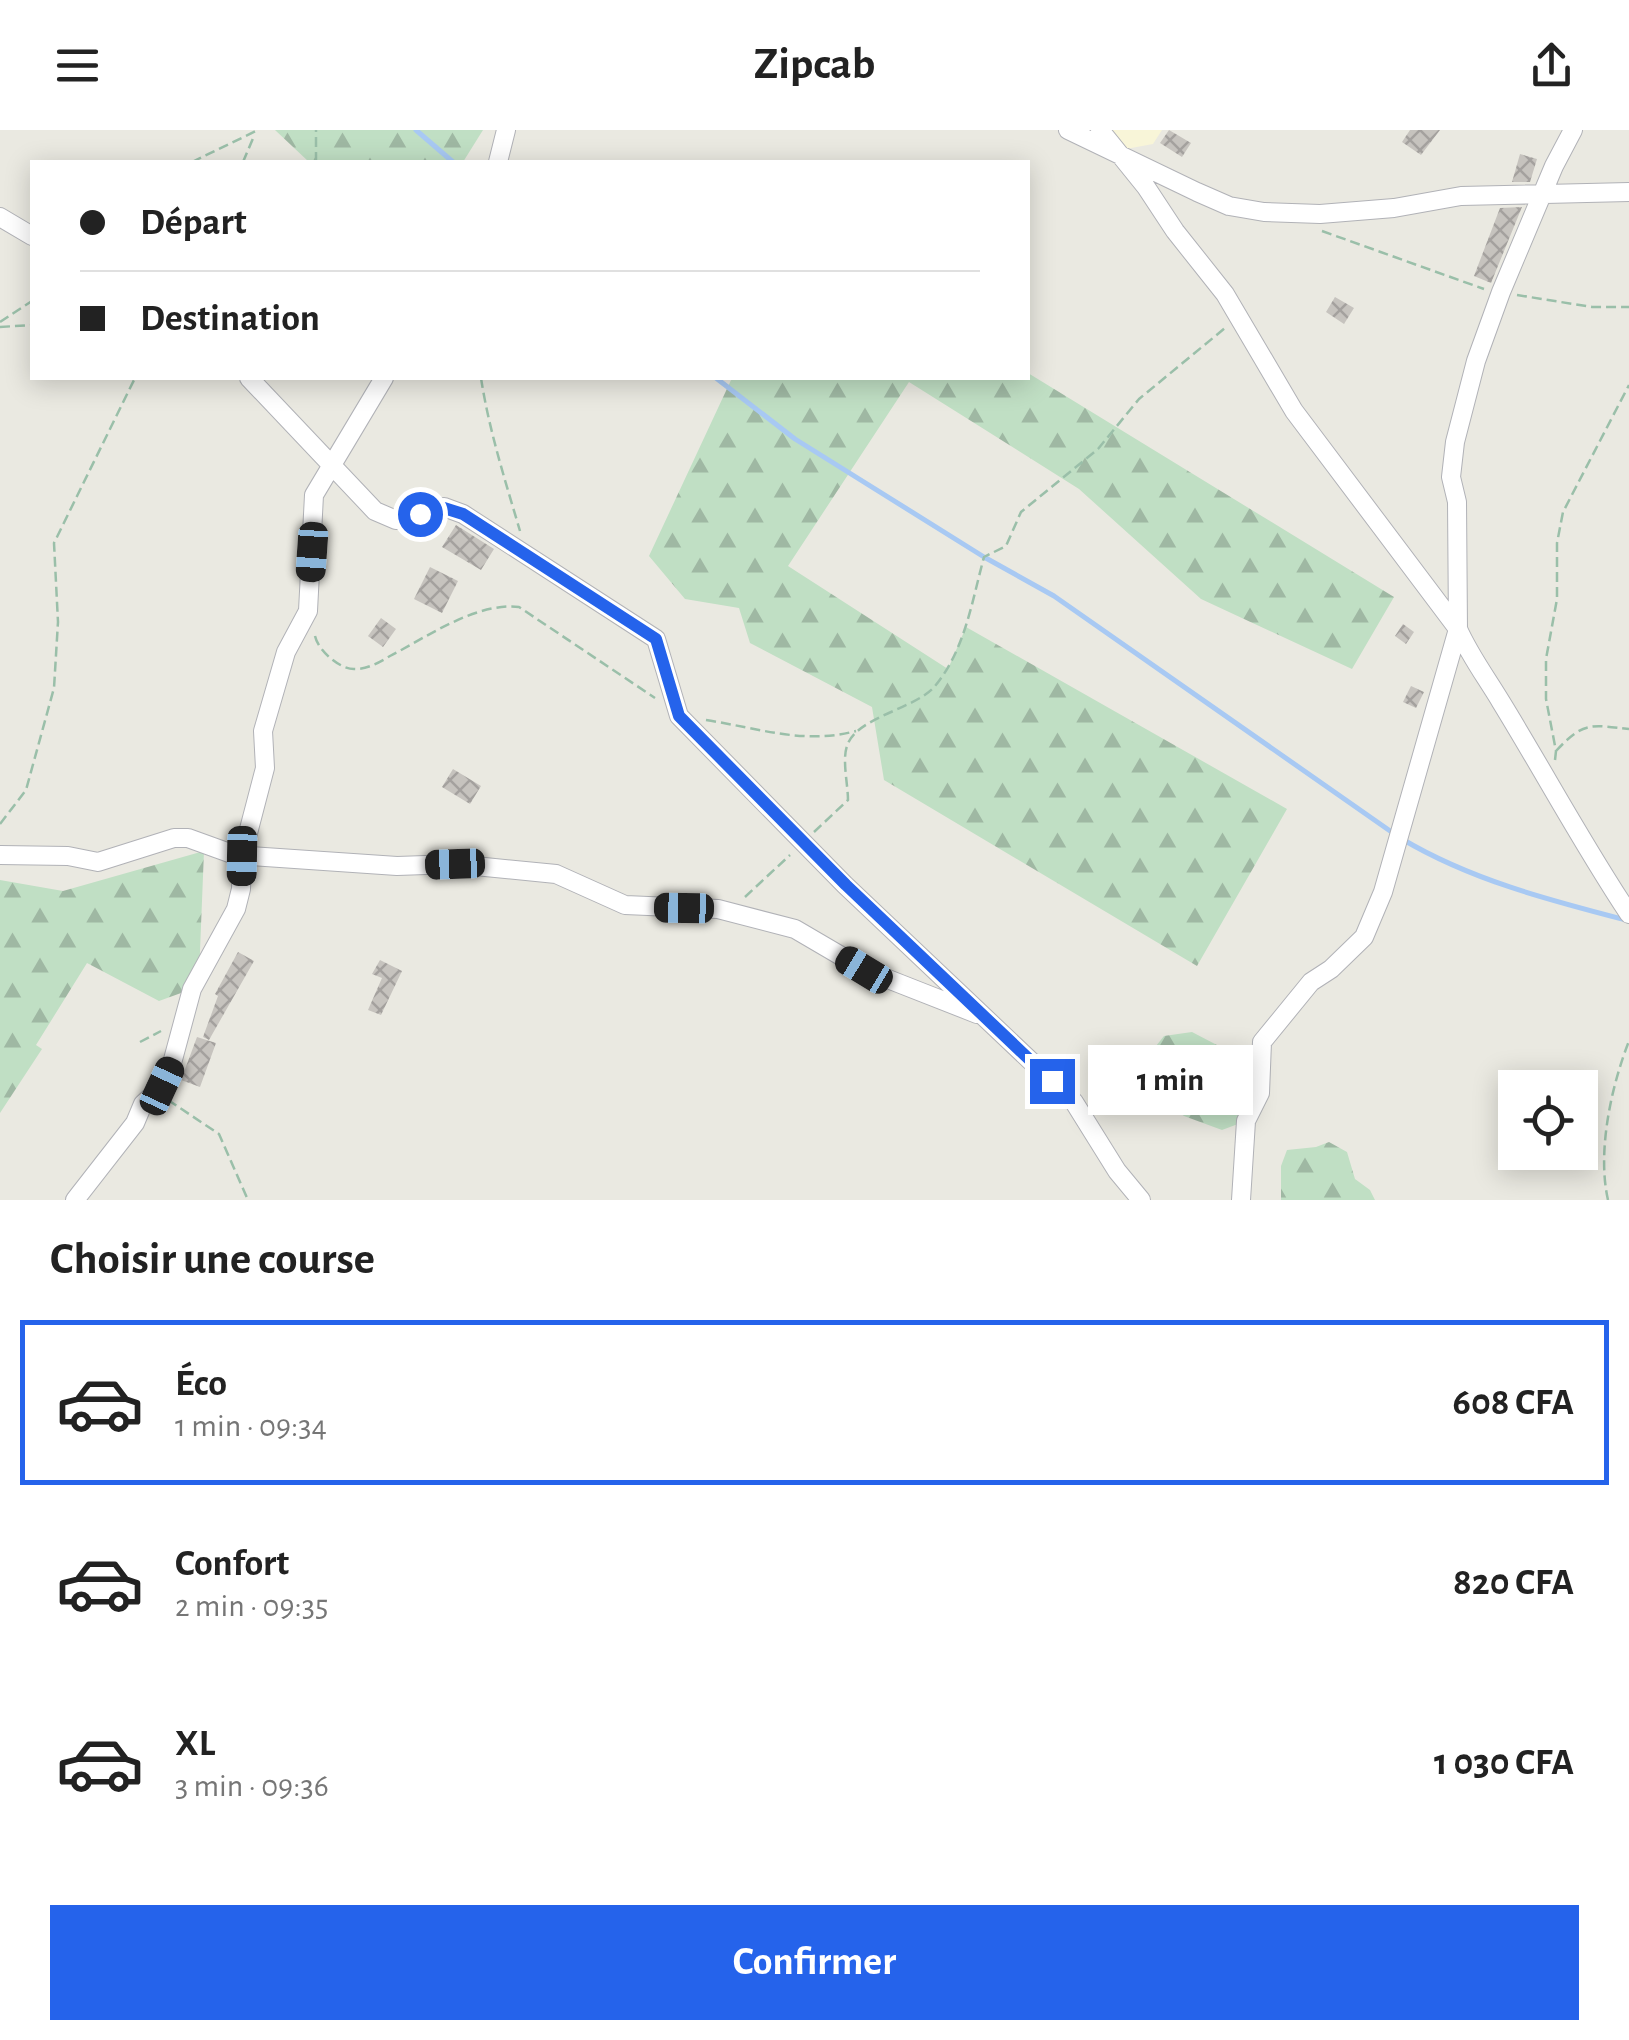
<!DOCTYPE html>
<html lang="fr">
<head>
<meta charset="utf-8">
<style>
  :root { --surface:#fff; --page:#f2f2f2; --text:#222; --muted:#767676; --line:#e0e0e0; --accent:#2563eb }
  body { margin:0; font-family:"Alegreya Sans",sans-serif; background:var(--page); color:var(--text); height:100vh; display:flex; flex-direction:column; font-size:38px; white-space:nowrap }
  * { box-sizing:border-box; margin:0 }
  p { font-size:32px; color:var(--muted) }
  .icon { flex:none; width:55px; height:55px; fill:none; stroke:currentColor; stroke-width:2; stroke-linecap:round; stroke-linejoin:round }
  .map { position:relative; height:1070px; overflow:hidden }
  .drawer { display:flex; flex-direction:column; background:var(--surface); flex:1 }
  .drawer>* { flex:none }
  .top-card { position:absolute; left:30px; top:30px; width:1000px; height:220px; border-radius:0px; box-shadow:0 5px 25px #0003; display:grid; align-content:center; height:220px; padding:0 50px; background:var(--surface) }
  .tools { position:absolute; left:1498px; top:940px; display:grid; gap:20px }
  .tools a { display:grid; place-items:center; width:100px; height:100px; border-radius:0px; background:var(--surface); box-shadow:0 5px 25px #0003; font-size:50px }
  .end { position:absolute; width:45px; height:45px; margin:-22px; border:12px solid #2563eb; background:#fff; box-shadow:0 0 0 5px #fff }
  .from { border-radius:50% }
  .bubble { position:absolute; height:70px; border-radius:0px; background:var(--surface); box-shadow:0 5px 25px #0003; font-size:32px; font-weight:700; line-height:70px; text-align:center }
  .car { position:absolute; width:30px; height:60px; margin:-30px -15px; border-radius:12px; box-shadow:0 0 8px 2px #0007; background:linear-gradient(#222 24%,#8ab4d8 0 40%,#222 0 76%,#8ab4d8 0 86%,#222 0) }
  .top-card b { display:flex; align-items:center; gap:35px; height:95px; font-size:38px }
  .top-card b+b { border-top:2px solid var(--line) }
  .top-card i { width:25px; height:25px; background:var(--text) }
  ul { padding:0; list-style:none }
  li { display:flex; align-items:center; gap:30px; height:165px; margin:0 20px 15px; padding:0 30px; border:5px solid transparent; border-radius:0px }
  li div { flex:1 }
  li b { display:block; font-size:38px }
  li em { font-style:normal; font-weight:700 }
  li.active { border-color:var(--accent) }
  li>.icon { width:90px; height:90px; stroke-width:1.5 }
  h2 { padding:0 50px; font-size:45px; line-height:120px }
  .action { display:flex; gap:20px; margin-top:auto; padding:20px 50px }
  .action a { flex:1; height:115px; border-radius:0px; background:var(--accent); color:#fff; font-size:40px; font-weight:700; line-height:115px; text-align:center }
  header { display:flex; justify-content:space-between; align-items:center; height:130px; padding:0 50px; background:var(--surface); font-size:45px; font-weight:700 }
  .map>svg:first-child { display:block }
</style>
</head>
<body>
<header><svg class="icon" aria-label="menu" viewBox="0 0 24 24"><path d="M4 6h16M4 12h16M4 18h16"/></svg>Zipcab<svg class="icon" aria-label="share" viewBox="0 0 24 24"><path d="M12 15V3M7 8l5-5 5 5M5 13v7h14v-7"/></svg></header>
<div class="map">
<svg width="1629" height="1070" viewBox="0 0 1629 1070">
  <defs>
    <pattern id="forest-firs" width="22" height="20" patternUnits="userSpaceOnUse" patternTransform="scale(2.5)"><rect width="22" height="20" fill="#c0dfc4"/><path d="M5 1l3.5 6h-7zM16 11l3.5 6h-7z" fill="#9fb8a3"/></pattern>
    <pattern id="building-cross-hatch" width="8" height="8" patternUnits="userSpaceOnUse" patternTransform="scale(2.5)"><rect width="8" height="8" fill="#c6c3be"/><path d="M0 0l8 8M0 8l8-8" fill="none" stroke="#a4a19e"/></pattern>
  </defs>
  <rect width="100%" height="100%" fill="#eae9e1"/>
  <!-- commercial -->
  <path fill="#f8f5d8" d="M1068,0H1162L1153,14L1115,21Z"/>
  <!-- forest -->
  <path fill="url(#forest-firs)" d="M275,0H483L463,32H309Z
    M1028,243L1394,467L1352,539L1201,469L1079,359L909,252L788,436L948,539L966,497L1287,679L1197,836L884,650L872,577L750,513L739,478L685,469L649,426L732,248H1028Z
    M204,721L199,846L192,859L159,871L87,833L36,915L42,919L0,983V750L63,761Z
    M1192,902L1261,938L1246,991L1222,1000L1184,986L1157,968L1166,950L1148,934V926L1164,906Z
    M1329,1012L1347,1022L1355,1049L1370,1060L1375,1070H1281V1036L1287,1020L1316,1017Z"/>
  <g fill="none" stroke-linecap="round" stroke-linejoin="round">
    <!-- stream -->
    <path stroke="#a8c9f3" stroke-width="5" d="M416,0L453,32
      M716,248L795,309L984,427L1054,466L1393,703
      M1402,709C1471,750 1549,770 1626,790"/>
  </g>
  <!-- building -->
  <path fill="url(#building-cross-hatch)" d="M1169,0L1191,13L1182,27L1160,13Z
    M1410,0H1440L1421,25L1402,12Z
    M1520,24L1537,29L1530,52H1512Z
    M1522,77L1491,153L1474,146L1500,78Z
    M1335,167L1354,178L1344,194L1326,182Z
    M456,395L494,419L481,440L442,417Z
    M430,437L458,451L442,483L414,469Z
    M381,488L396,499L383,517L368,506Z
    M1403,494L1414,502L1406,514L1395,506Z
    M1411,556L1424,562L1416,578L1403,572Z
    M453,639L481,656L470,674L442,657Z
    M238,822L254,831L209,910L203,907L218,866L215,864Z
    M380,830L402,841L381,885L368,880L382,848L372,844Z
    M197,907L216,913L200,957L181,950Z"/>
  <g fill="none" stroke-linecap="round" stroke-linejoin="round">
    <!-- minor casing -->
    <g stroke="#b1b2b7" stroke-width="20">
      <path id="minor" d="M1068,0L1197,62L1229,76L1264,82L1320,84L1394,78L1461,66L1629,62
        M1100,0L1146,57L1175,101L1225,164L1294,281L1458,499C1470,526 1486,547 1501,572C1544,642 1583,715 1629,784
        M498,32L506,0
        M0,87L32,106
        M249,248L375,381L396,390L444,377L463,384L656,509L679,586L845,755L1074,972L1117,1041L1141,1070
        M0,725L68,726L98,732L174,708H188L235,725L397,736L455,734L556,744L625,775L718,779L795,799L865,840L977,884
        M75,1070L135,993L143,974L162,956L171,937L192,859L236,779L241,759L242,726L265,638L263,601L286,522L308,481L314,365L384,248
        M1241,1070L1246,991L1260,963L1262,912L1311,852L1331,839L1364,807L1383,762L1458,499L1457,372L1451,347L1455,312L1476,231L1501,162L1554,36L1573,0"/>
    </g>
    <!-- path -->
    <path stroke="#9abfa9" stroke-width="2.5" stroke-dasharray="10 5" stroke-linecap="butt" d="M192,32L258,0
      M243,32L254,6
      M316,32V0
      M1322,101L1484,159
      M1517,165L1592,177H1629
      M0,192L32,171
      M0,197L32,195
      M481,248C489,300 505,350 520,401
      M315,506C318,520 339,539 354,539C366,540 380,532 390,526C427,507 476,472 519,477L655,568
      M706,590C758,598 804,615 856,601
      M1556,621C1584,591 1590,595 1629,599
      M1555,630L1556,621L1546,569V529L1557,469V413L1563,382L1629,255
      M0,694L26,660L54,558L58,492L54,413L135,248
      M814,702L848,670C848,655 842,630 847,616C856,587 916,579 935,556C965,520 972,471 984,427L1006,416L1021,382L1098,319L1139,269L1225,198
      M745,767L790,725
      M140,912L161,901
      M168,970L219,1004L248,1070
      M1608,1070C1597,1022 1611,957 1629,911"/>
    <!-- minor -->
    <use href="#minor" stroke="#fff" stroke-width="18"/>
  </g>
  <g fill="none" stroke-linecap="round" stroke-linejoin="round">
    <!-- route -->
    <path stroke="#2563eb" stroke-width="12" d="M420,384L444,378L463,384L656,509L679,586L846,755L1052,951"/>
  </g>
</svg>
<div class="tools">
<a><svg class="icon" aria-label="locate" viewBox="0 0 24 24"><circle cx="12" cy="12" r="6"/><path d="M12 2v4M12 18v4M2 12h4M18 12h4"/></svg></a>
</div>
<i class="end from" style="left:420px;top:384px"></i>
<i class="end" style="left:1052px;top:951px"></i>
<div class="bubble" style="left:1088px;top:915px;width:165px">1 min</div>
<i class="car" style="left:312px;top:422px;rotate:184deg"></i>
<i class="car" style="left:242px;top:726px;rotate:181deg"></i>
<i class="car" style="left:455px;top:734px;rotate:268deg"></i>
<i class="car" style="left:684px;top:778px;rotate:271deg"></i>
<i class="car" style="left:864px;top:840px;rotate:301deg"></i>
<i class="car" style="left:162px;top:956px;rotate:25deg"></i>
<div class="top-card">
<b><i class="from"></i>Départ</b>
<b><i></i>Destination</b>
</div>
</div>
<section class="drawer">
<h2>Choisir une course</h2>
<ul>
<li class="active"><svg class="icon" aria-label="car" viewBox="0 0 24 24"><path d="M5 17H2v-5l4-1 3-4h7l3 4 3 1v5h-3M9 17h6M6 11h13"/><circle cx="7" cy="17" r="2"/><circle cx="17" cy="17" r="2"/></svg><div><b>Éco</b><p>1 min · 09:34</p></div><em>608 CFA</em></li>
<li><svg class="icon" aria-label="car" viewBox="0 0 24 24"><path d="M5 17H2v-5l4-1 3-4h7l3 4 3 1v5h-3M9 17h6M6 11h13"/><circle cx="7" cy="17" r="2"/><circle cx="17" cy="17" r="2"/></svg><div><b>Confort</b><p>2 min · 09:35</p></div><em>820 CFA</em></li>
<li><svg class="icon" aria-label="car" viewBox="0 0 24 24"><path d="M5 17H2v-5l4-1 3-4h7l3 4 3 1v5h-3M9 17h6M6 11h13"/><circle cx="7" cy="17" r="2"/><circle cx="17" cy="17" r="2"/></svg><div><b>XL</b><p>3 min · 09:36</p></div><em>1 030 CFA</em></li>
</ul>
<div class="action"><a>Confirmer</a></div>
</section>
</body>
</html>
